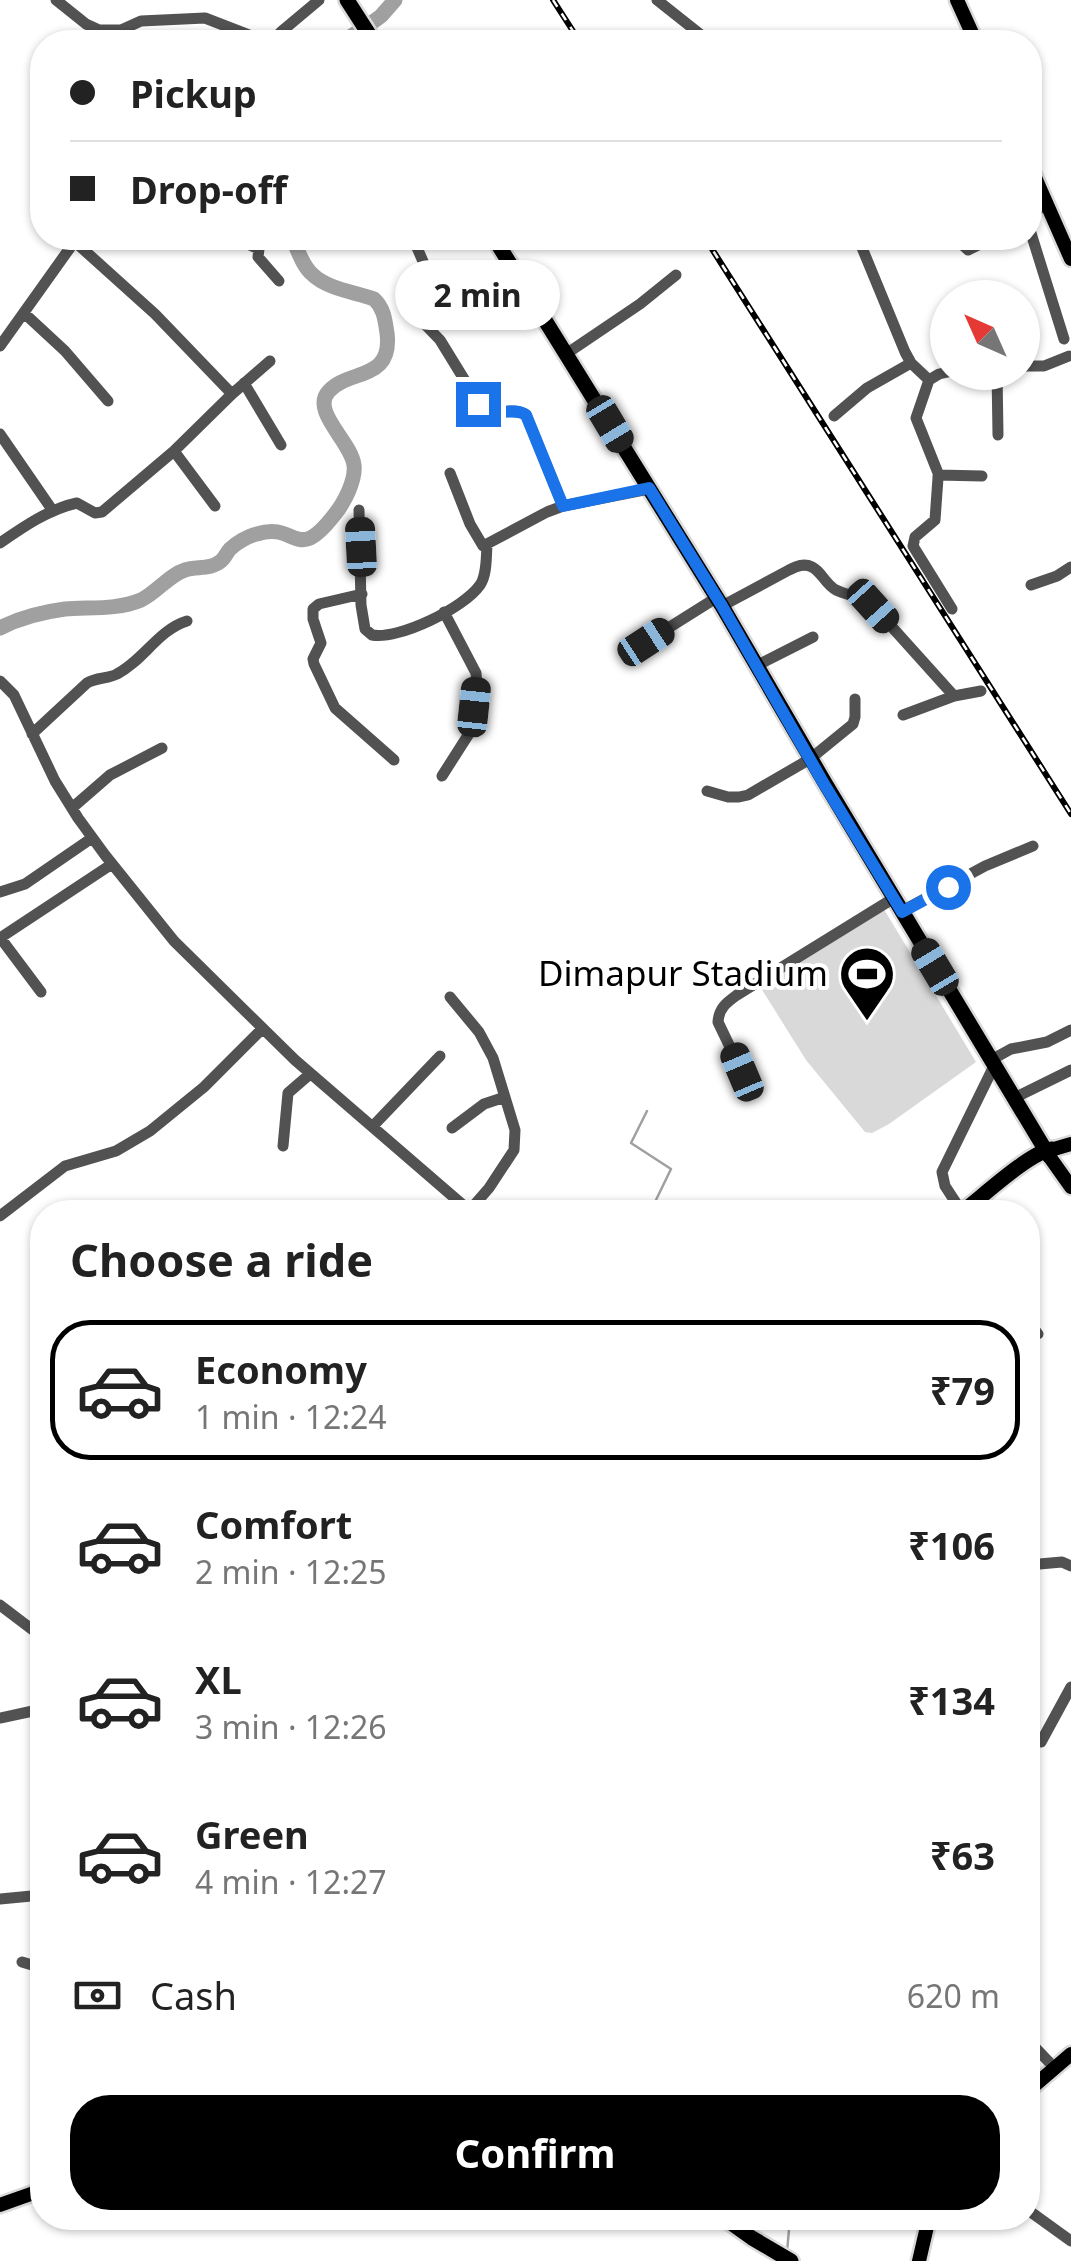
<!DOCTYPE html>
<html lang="en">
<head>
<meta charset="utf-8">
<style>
  :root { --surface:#fff; --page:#f6f6f6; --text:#222; --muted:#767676; --line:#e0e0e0; --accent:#000 }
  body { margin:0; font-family:"Noto Sans",sans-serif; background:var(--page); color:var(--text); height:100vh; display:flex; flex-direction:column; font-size:38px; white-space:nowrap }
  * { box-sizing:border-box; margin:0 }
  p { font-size:32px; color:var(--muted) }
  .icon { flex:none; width:55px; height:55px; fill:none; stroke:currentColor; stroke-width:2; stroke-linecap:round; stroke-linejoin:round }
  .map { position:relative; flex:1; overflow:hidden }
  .side { position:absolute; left:30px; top:1200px; width:1010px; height:1030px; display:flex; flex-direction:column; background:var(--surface); border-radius:40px; box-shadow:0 2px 8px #0004 }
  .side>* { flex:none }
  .banner { position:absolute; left:30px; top:30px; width:1012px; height:220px; border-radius:40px; box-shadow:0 2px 8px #0004; display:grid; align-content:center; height:220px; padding:0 40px; background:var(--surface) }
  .needle { width:65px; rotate:315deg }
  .fabs { position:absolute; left:930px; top:280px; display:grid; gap:20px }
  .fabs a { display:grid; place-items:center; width:110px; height:110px; border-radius:50%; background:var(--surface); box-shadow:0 2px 8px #0004; font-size:50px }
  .end { position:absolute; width:45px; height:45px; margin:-22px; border:12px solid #1a73e8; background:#fff; box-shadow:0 0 0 5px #fff }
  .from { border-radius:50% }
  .bubble { position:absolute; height:70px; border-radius:35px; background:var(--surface); box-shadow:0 2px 8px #0004; font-size:32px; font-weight:700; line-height:70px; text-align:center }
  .car { position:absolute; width:30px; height:60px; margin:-30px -15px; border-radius:12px; box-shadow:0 0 8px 2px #0007; background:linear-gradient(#222 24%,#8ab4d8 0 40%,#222 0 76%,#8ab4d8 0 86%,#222 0) }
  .banner b { display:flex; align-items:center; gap:35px; height:95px; font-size:38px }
  .banner b+b { border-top:2px solid var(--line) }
  .banner i { width:25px; height:25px; background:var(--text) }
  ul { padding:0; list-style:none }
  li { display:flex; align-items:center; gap:30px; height:140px; margin:0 20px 15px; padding:0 20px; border:5px solid transparent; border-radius:40px }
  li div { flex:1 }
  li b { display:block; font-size:38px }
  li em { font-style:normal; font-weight:700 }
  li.selected { border-color:var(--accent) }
  li>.icon { width:90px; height:90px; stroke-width:1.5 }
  h2 { padding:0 40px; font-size:45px; line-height:120px }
  .pay { display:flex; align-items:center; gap:25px; height:110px; padding:0 40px; font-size:38px }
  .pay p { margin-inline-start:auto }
  .cta { display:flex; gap:20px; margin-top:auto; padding:20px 40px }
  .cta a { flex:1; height:115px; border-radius:40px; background:var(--accent); color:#fff; font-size:40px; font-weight:700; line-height:115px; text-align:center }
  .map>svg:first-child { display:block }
</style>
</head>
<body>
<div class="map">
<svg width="1071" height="2261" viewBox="0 0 1071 2261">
  <rect width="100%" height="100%" fill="#fff"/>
  <!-- green -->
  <path fill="#d9d9d9" d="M882,906L976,1062L889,1124L872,1133L865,1132L806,1060L759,985Z"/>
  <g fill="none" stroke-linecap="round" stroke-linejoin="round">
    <!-- stream -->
    <path stroke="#a0a0a0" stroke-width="2.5" d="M647,1111L631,1143L671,1169L655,1202L657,1212
      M787,2252L790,2218"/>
    <!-- river -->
    <path stroke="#a0a0a0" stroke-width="15" d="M370,24L381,16L395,0
      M342,42L356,33
      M0,628C21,617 42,612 65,609C90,607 117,610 141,600C156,593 169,575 185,570C197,566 210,570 221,561C225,558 227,552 230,549C236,543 248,536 257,534C298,521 295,566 335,514C344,503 356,480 354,465C351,441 310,411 329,391C349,369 393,381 387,333C385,320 384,308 374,299C355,292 327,289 312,274C302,265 298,250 292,238"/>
    <!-- major casing -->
    <g stroke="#dbdbdb" stroke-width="19">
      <path id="major" d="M957,0L976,42
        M1030,166L1071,259
        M1054,1149L1071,1144
        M1049,1156L1071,1187
        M1028,2091L1071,2054
        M0,2205L42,2190
        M919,2261L929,2218"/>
    </g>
    <!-- highway casing -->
    <g stroke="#dbdbdb" stroke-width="20">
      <path id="highway" d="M347,0L374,42
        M494,238L722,606L825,783L1049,1156
        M962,1212C982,1197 1030,1152 1052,1149
        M724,2218L752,2238L791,2261"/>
    </g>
    <!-- minor -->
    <path stroke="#525252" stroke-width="11" d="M56,0L86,24L99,30H121L141,21L205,18L267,42
      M657,0L710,42
      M271,42L282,31L319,0
      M1030,214L1047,204
      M1030,230L1064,339
      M234,238L259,249L258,257L279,281
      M417,238L415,243L435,289L415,314L440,340L483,410C497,416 514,406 526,415L563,506
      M858,238L905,352L911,363L929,380
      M955,238L968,250L992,238
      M74,241L155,314L232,394
      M24,313L65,351L108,401
      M0,346L77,238
      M566,354L640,304L676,275
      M1022,366H1044L1069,356
      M948,372L939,374L929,380L916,418L938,473V478L935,520L915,537L913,546L952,609
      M997,372L998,435
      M244,383L281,445
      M834,416L867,388L911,363
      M0,434L53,511
      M174,451L215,506
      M450,473L470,524L483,546L547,512L563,506L649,489
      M938,475L982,476
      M359,510L361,605L365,629L372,635C399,640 464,608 480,585C487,575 486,558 487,546
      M0,543C23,527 49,509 77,503L95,513L102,512L174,451L232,394L270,361
      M1031,585L1057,576L1071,567
      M362,594L319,604L313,609V619L321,643L313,659L314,664L335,708L394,760
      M722,606L789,570C797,566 804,563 812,567C822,572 825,584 836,590C849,596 861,596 873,606L954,696
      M646,642L716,598
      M756,666L813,637
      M0,681L14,695L55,781L78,818L105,855L174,941L295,1060L471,1212
      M903,715L954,696L981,691
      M32,734L87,683C97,677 108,679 117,674C144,660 158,630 187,621
      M442,776L472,729L477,685L476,673L444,612
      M707,791L728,797H739L748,795L810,759L853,724L855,717V699
      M72,808L110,775L162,748
      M0,892L25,884L92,838
      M902,911L985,866L1033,846
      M41,992L2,940L3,936L112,864
      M450,997L479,1032L493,1058L515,1130L514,1150L489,1188L469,1211
      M991,1060L1011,1049L1047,1042L1071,1030
      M748,1092L742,1072L718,1022C719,1008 726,1003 737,995L894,898
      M1014,1098L1071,1070
      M373,1126L440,1056
      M452,1128L484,1104L505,1097
      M283,1146L288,1093L310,1074
      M962,1212L945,1186L942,1172L994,1066
      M0,1216L65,1166L116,1151L150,1131L204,1087L262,1029
      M1028,1321L1038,1334
      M42,1429L36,1441V1447L42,1454
      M1028,1565L1062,1562L1071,1566
      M0,1605L42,1637
      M0,1718L42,1709
      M1041,1742L1071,1687
      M0,1899L42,1895
      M22,1962L42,1968
      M1028,2040L1049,2062
      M1028,2210L1071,2241"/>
    <!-- major -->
    <use href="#major" stroke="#000" stroke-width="14"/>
    <!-- highway -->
    <use href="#highway" stroke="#000" stroke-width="15"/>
    <!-- rail casing -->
    <g stroke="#000" stroke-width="6">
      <path id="rail" d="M553,0L580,42
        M705,238L1071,814"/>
    </g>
    <!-- rail -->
    <use href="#rail" stroke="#fff" stroke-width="2.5" stroke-dasharray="8" stroke-linecap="butt"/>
  </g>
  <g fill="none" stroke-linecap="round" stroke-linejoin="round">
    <!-- route -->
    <path stroke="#1a73e8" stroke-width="12" d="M478,404C491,421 511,405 526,415L563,506L649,488L722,606L824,784L902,912L948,887"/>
  </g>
  <!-- icons -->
  <defs>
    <g id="stadium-pin" transform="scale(2.875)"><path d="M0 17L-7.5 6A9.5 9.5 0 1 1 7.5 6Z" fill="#000" stroke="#fff"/><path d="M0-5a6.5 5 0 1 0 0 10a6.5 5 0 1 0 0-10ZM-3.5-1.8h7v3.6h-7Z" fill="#fff"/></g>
  </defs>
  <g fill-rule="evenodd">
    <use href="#stadium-pin" x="867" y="974"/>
  </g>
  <g text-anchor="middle" stroke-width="8" stroke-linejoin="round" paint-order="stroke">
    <!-- poi labels -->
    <g font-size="35" fill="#000" stroke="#fff" text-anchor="end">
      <text x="828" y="986">Dimapur Stadium</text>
    </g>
  </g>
</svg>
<div class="fabs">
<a><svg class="needle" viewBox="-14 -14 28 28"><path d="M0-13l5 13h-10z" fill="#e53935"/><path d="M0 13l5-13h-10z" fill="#767676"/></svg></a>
</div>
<i class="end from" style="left:948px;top:887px"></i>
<i class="end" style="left:478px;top:404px"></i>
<div class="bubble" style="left:395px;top:260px;width:165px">2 min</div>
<i class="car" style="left:610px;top:424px;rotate:149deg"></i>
<i class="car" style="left:361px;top:547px;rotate:357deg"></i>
<i class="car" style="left:873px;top:606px;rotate:138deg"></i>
<i class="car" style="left:646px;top:642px;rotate:57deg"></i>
<i class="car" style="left:474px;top:707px;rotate:6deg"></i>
<i class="car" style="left:935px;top:967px;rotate:329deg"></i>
<i class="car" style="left:742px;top:1072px;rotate:337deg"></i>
<div class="banner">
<b><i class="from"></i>Pickup</b>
<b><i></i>Drop-off</b>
</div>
<section class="side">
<h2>Choose a ride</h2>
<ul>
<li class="selected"><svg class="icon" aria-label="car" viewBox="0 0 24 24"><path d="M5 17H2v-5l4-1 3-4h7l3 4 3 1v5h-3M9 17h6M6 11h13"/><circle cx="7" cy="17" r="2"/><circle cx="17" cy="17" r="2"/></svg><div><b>Economy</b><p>1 min · 12:24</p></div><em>₹79</em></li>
<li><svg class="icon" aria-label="car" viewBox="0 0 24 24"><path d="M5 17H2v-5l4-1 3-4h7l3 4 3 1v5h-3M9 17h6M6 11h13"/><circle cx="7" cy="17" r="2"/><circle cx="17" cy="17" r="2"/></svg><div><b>Comfort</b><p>2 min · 12:25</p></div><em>₹106</em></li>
<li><svg class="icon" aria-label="car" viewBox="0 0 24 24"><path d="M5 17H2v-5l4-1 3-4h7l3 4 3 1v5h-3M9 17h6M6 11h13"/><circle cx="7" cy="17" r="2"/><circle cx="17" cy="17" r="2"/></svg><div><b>XL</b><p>3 min · 12:26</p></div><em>₹134</em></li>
<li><svg class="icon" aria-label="car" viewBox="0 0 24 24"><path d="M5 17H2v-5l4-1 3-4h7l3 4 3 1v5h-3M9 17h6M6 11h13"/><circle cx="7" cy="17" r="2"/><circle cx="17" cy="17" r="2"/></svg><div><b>Green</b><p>4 min · 12:27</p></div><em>₹63</em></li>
</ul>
<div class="pay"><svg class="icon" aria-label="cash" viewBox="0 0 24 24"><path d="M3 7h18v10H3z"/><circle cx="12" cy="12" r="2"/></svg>Cash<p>620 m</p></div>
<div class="cta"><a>Confirm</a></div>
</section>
</div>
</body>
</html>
